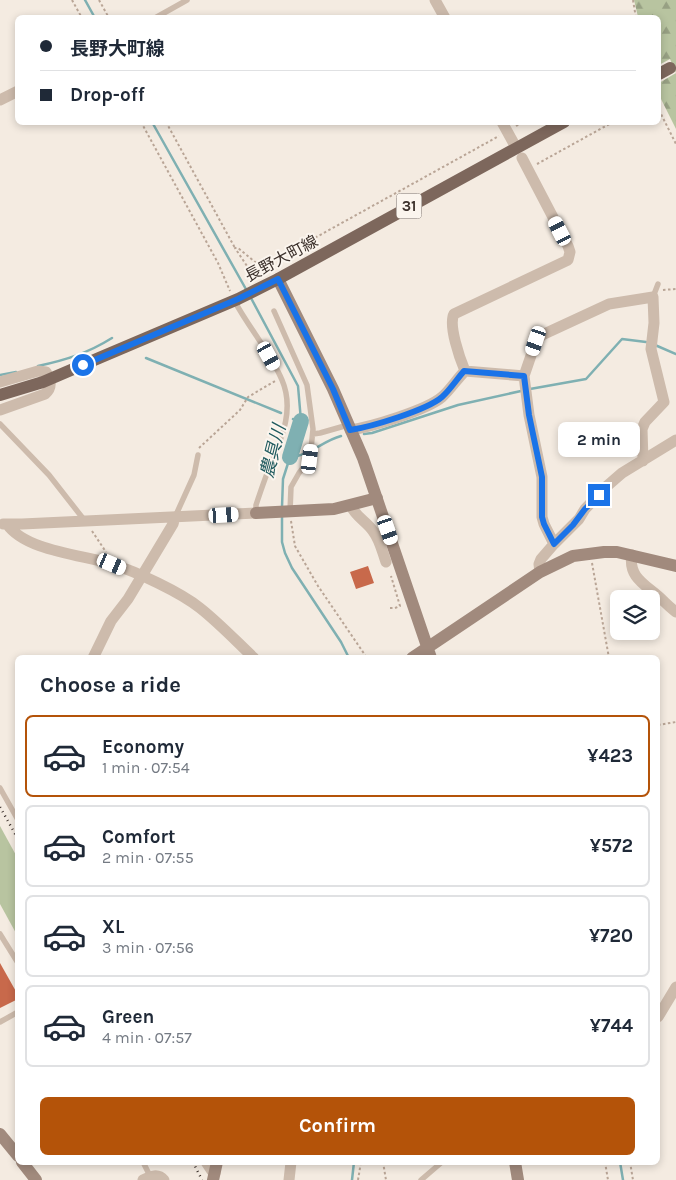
<!DOCTYPE html>
<html lang="en">
<head>
<meta charset="utf-8">
<style>
  :root { --surface:#fff; --page:#f2f2f3; --text:#1f2937; --muted:#747a83; --line:#e0e1e3; --accent:#b45309 }
  body { margin:0; font-family:Karla,"Noto Sans JP",sans-serif; background:var(--page); color:var(--text); height:100vh; display:flex; flex-direction:column; font-size:19px; white-space:nowrap }
  * { box-sizing:border-box; margin:0 }
  p { font-size:16px; color:var(--muted) }
  .icon { flex:none; width:28px; height:28px; fill:none; stroke:currentColor; stroke-width:2; stroke-linecap:round; stroke-linejoin:round }
  .map { position:relative; flex:1; overflow:hidden }
  .panel { position:absolute; left:15px; top:655px; width:645px; height:510px; display:flex; flex-direction:column; background:var(--surface); border-radius:8px; box-shadow:0 2px 8px #0003 }
  .panel>* { flex:none }
  .top-card { position:absolute; left:15px; top:15px; width:646px; height:110px; border-radius:8px; box-shadow:0 2px 8px #0003; display:grid; align-content:center; height:110px; padding:0 25px; background:var(--surface) }
  .tools { position:absolute; left:610px; top:590px; display:grid; gap:10px }
  .tools a { display:grid; place-items:center; width:50px; height:50px; border-radius:8px; background:var(--surface); box-shadow:0 2px 8px #0003; font-size:25px }
  .end { position:absolute; width:22px; height:22px; margin:-11px; border:6px solid #1a73e8; background:#fff; box-shadow:0 0 0 2px #fff }
  .from { border-radius:50% }
  .bubble { position:absolute; height:35px; border-radius:8px; background:var(--surface); box-shadow:0 2px 8px #0003; font-size:16px; font-weight:700; line-height:35px; text-align:center }
  .car { position:absolute; width:15px; height:30px; margin:-15px -8px; border-radius:6px; box-shadow:0 0 4px 1px #0007; background:linear-gradient(#fff 24%,#345 0 40%,#fff 0 76%,#345 0 86%,#fff 0) }
  .top-card b { display:flex; align-items:center; gap:18px; height:48px; font-size:19px }
  .top-card b+b { border-top:1px solid var(--line) }
  .top-card i { width:12px; height:12px; background:var(--text) }
  ul { padding:0; list-style:none }
  li { display:flex; align-items:center; gap:15px; height:82px; margin:0 10px 8px; padding:0 15px; border:2px solid var(--line); border-radius:8px }
  li div { flex:1 }
  li b { display:block; font-size:19px }
  li em { font-style:normal; font-weight:700 }
  li.active { border-color:var(--accent) }
  li>.icon { width:45px; height:45px; stroke-width:1.5 }
  h2 { padding:0 25px; font-size:22px; line-height:60px }
  .action { display:flex; gap:10px; margin-top:auto; padding:10px 25px }
  .action a { flex:1; height:58px; border-radius:8px; background:var(--accent); color:#fff; font-size:20px; font-weight:700; line-height:58px; text-align:center }
  .map>svg:first-child { display:block }
</style>
</head>
<body>
<div class="map">
<svg width="676" height="1180" viewBox="0 0 676 1180">
  <defs>
    <pattern id="forest-firs" width="22" height="20" patternUnits="userSpaceOnUse" patternTransform="scale(1.25)"><rect width="22" height="20" fill="#b8c4a0"/><path d="M5 1l3.5 6h-7zM16 11l3.5 6h-7z" fill="#97a083"/></pattern>
  </defs>
  <rect width="100%" height="100%" fill="#f4ebe1"/>
  <!-- green -->
  <path fill="#b8c4a0" d="M0,826L17,857V935L0,904Z"/>
  <!-- forest -->
  <path fill="url(#forest-firs)" d="M634,0H676V129L659,95V83L676,73L670,59L659,65V18L638,17Z"/>
  <g fill="none" stroke-linecap="round" stroke-linejoin="round">
    <!-- stream -->
    <path stroke="#7fb0b2" stroke-width="2.5" d="M85,0L95,18
      M152,122L247,291
      M251,298L298,386L301,421L293,419
      M655,345L676,354
      M146,358L281,413
      M38,366C66,360 88,353 112,338
      M0,375L16,372
      M530,389L586,379L622,339L646,342
      M364,434L372,433L458,405L521,391
      M282,507L283,479L290,457C310,456 322,441 341,436
      M282,515V542L285,553L292,568L341,642L349,658
      M620,1162L623,1180
      M352,1180L354,1162"/>
    <!-- river -->
    <path stroke="#7fb0b2" stroke-width="16" d="M290,457L301,421"/>
  </g>
  <!-- building -->
  <path fill="#c8694b" d="M368,566L374,583L356,589L350,572Z
    M0,963L18,995V999L0,1008Z"/>
  <g fill="none" stroke-linecap="round" stroke-linejoin="round">
    <!-- path -->
    <path stroke="#b9a596" stroke-width="2" stroke-dasharray="2.5 2.5" stroke-linecap="butt" d="M72,0L82,18
      M99,0L109,18
      M633,0L636,18
      M659,110L676,144
      M141,122L218,263L230,291
      M166,122L235,248
      M516,126L523,122
      M537,164L613,122
      M255,278L235,248H238L260,266H264L499,136
      M663,290L676,289
      M199,448L240,410L248,397L275,381
      M291,521L295,546L318,586L367,658
      M92,531L106,552
      M592,563L609,658
      M390,608H395L400,606L391,576
      M658,725L676,722
      M383,1162L386,1180
      M605,1162L608,1180
      M630,1162L633,1180
      M358,1180L361,1162"/>
    <!-- lane -->
    <path stroke="#cdbbac" stroke-width="5.5" d="M155,18L187,0
      M653,297L658,284
      M234,300C248,327 270,351 282,380C294,408 283,435 272,461C266,475 261,490 256,505V513
      M274,311L307,385L313,429L310,459L299,473L291,487L290,512
      M0,424L49,475L85,521
      M313,434L320,433L348,425
      M175,517L194,475L198,455
      M0,788L18,820
      M0,934L18,963
      M0,1022L18,1012
      M143,1162L150,1176
      M421,1180L442,1162"/>
    <!-- street -->
    <path stroke="#cdbbac" stroke-width="11" d="M435,0L445,18
      M0,100L18,91
      M502,122L513,142
      M522,158L568,246L570,252L568,260L454,314C448,325 460,359 465,371L524,376
      M0,382L38,371L46,372C51,380 53,387 45,394L0,410
      M350,430C371,427 427,410 442,397C450,390 457,379 465,371
      M351,506C356,517 366,521 373,531C380,540 382,551 386,562
      M3,524H22L256,513
      M7,524C25,551 83,555 112,564C137,572 180,592 200,608C219,623 236,641 254,658
      M554,544L544,524L542,517V477L529,415L524,376L536,341L542,335L609,304L653,297L654,323L651,349L664,402L645,422L642,429L643,461
      M632,555C628,576 644,584 658,596C664,601 669,607 676,612
      M540,572L539,564L541,559L554,544L579,519L585,509L607,486L622,473L676,440
      M93,658L111,621L128,599L173,524L175,517
      M658,1017L676,987
      M206,1162L212,1171L215,1173
      M143,1180C151,1176 158,1173 164,1180
      M289,1180L291,1162"/>
    <!-- secondary -->
    <path stroke="#a18a7d" stroke-width="12" d="M278,279L333,389L363,458L431,658
      M256,513L334,509L377,498
      M412,658L540,572L573,556L604,552H617L676,566
      M0,1134L18,1156
      M22,1162L36,1180
      M515,1162L518,1180
      M213,1180L217,1162"/>
    <!-- primary -->
    <path stroke="#7d675c" stroke-width="12" d="M659,74L670,68
      M0,395L43,382L99,358L238,299L278,279L564,122"/>
    <!-- rail -->
    <path stroke="#3b302b" stroke-width="2.5" stroke-dasharray="1 4" stroke-linecap="butt" d="M0,807L18,839
      M193,1162L202,1180"/>
  </g>
  <g fill="none" stroke-linecap="round" stroke-linejoin="round">
    <!-- route -->
    <path stroke="#1a73e8" stroke-width="6" d="M83,365L238,299L278,279L333,389L350,430C371,427 427,410 442,397C450,390 457,379 464,371L524,376L529,415L542,477V517L544,524L554,544L573,525L585,509L599,495"/>
  </g>
  <g text-anchor="middle" stroke-width="4" stroke-linejoin="round" paint-order="stroke">
    <!-- shield labels -->
    <rect fill="#fbf5ee" stroke="#756b66" stroke-width="1" x="396.5" y="193.5" width="25" height="25" rx="4"/>
    <g font-size="15" font-weight="bold" fill="#3b302b">
      <text x="409" y="211">31</text>
    </g>
    <!-- street labels -->
    <g font-size="16" fill="#3b302b" stroke="#fbf5ee">
      <text transform="translate(281 258) rotate(-28)" y="6">長野大町線</text>
    </g>
    <!-- water labels -->
    <g font-size="18" font-style="italic" fill="#1f5a5e" stroke="#fbf5ee">
      <text transform="translate(273 451) rotate(-76)" y="6">農具川</text>
    </g>
  </g>
</svg>
<div class="tools">
<a><svg class="icon" aria-label="layers" viewBox="0 0 24 24"><path d="M12 4l9 5-9 5-9-5zM3 14l9 5 9-5"/></svg></a>
</div>
<i class="end from" style="left:83px;top:365px"></i>
<i class="end" style="left:599px;top:495px"></i>
<div class="bubble" style="left:558px;top:422px;width:82px">2 min</div>
<i class="car" style="left:560px;top:231px;rotate:333deg"></i>
<i class="car" style="left:536px;top:341px;rotate:199deg"></i>
<i class="car" style="left:269px;top:356px;rotate:151deg"></i>
<i class="car" style="left:310px;top:459px;rotate:7deg"></i>
<i class="car" style="left:224px;top:515px;rotate:87deg"></i>
<i class="car" style="left:388px;top:530px;rotate:161deg"></i>
<i class="car" style="left:112px;top:564px;rotate:113deg"></i>
<div class="top-card">
<b><i class="from"></i>長野大町線</b>
<b><i></i>Drop-off</b>
</div>
<section class="panel">
<h2>Choose a ride</h2>
<ul>
<li class="active"><svg class="icon" aria-label="car" viewBox="0 0 24 24"><path d="M5 17H2v-5l4-1 3-4h7l3 4 3 1v5h-3M9 17h6M6 11h13"/><circle cx="7" cy="17" r="2"/><circle cx="17" cy="17" r="2"/></svg><div><b>Economy</b><p>1 min · 07:54</p></div><em>¥423</em></li>
<li><svg class="icon" aria-label="car" viewBox="0 0 24 24"><path d="M5 17H2v-5l4-1 3-4h7l3 4 3 1v5h-3M9 17h6M6 11h13"/><circle cx="7" cy="17" r="2"/><circle cx="17" cy="17" r="2"/></svg><div><b>Comfort</b><p>2 min · 07:55</p></div><em>¥572</em></li>
<li><svg class="icon" aria-label="car" viewBox="0 0 24 24"><path d="M5 17H2v-5l4-1 3-4h7l3 4 3 1v5h-3M9 17h6M6 11h13"/><circle cx="7" cy="17" r="2"/><circle cx="17" cy="17" r="2"/></svg><div><b>XL</b><p>3 min · 07:56</p></div><em>¥720</em></li>
<li><svg class="icon" aria-label="car" viewBox="0 0 24 24"><path d="M5 17H2v-5l4-1 3-4h7l3 4 3 1v5h-3M9 17h6M6 11h13"/><circle cx="7" cy="17" r="2"/><circle cx="17" cy="17" r="2"/></svg><div><b>Green</b><p>4 min · 07:57</p></div><em>¥744</em></li>
</ul>
<div class="action"><a>Confirm</a></div>
</section>
</div>
</body>
</html>
